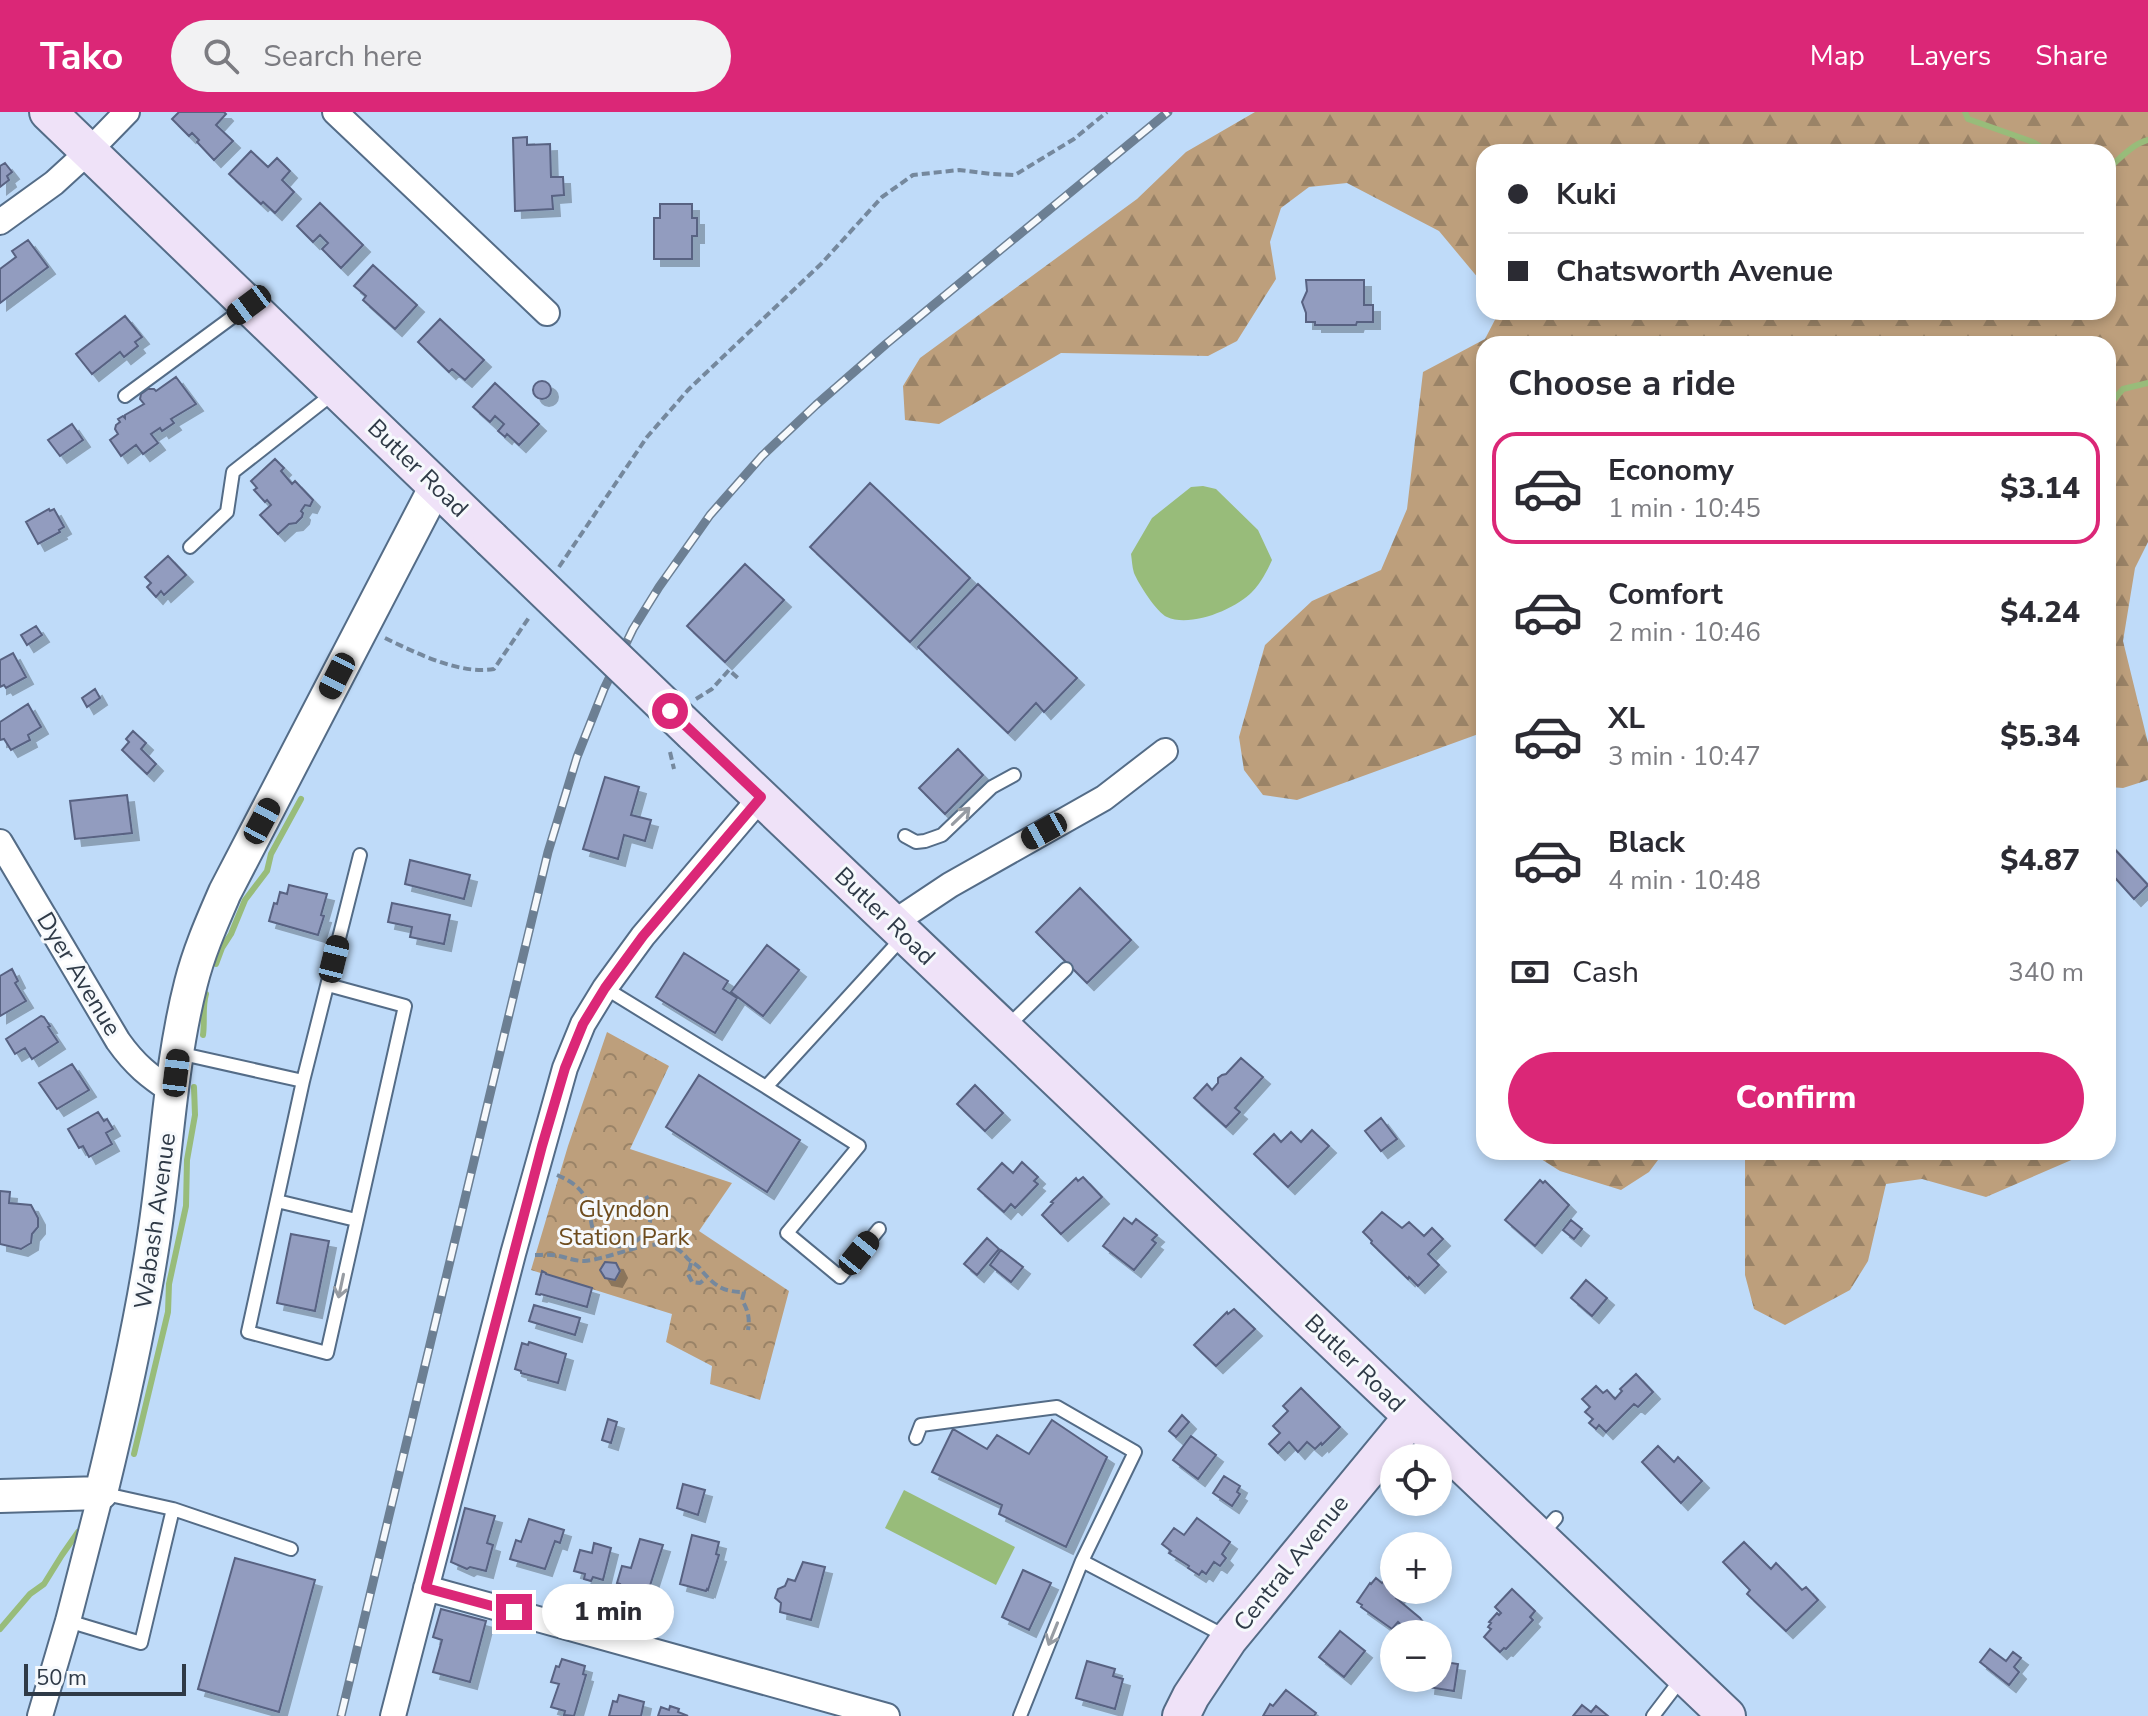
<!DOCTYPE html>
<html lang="en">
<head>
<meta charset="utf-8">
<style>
  :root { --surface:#fff; --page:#f2f2f3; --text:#2b2b33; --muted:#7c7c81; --line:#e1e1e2; --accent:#db2777 }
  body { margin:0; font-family:"Nunito Sans",sans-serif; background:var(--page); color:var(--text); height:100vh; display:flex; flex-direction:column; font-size:30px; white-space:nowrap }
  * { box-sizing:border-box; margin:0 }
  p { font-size:26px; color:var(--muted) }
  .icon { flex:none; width:44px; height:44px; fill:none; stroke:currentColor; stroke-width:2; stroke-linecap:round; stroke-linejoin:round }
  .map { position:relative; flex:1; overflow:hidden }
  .sheet { position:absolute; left:1476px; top:224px; width:640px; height:824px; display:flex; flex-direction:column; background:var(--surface); border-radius:24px; box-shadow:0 4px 12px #0003 }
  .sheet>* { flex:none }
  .banner { position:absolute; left:1476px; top:32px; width:640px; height:176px; border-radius:24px; box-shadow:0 4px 12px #0003; display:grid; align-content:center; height:176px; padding:0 32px; background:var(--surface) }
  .fabs { position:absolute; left:1380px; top:1332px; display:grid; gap:16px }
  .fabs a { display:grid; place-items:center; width:72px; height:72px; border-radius:50%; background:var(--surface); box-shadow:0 4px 12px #0003; font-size:40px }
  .scale { position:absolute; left:24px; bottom:20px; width:162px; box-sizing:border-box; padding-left:8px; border:4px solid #2f3a47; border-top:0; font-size:22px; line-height:28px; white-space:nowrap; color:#2f3a47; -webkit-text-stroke:6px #f6f9fc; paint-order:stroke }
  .end { position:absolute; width:36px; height:36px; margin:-18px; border:10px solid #db2777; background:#fff; box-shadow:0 0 0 4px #fff }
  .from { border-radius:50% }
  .bubble { position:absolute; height:56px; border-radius:28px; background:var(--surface); box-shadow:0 4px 12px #0003; font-size:26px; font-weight:800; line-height:56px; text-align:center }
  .car { position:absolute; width:24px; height:48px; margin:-24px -12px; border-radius:10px; box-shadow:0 0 6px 2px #0007; background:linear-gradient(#222 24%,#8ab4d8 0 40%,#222 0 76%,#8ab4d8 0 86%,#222 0) }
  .banner b { display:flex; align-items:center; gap:28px; height:76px; font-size:30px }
  .banner b+b { border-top:2px solid var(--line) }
  .banner i { width:20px; height:20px; background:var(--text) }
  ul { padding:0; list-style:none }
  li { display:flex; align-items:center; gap:24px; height:112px; margin:0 16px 12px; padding:0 16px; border:4px solid transparent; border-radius:24px }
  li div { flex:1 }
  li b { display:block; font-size:30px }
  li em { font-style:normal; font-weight:800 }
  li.on { border-color:var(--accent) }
  li>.icon { width:72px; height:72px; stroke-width:1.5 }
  h2 { padding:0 32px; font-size:36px; line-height:96px }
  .pay { display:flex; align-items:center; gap:20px; height:88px; padding:0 32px; font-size:30px }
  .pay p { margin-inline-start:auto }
  .button { display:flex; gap:16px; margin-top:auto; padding:16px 32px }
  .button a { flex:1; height:92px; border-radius:48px; background:var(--accent); color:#fff; font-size:32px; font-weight:800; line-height:92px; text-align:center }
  header { display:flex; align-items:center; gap:48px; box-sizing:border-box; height:112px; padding:0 40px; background:var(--accent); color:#fff }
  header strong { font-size:38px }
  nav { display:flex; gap:44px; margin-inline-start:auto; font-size:28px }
  .search { width:560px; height:72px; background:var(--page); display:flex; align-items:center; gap:20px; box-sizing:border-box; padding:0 28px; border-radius:44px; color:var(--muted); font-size:30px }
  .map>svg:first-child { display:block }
</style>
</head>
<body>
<header>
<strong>Tako</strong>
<div class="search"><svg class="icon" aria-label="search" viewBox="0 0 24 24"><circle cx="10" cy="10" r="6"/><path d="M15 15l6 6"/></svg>Search here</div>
<nav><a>Map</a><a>Layers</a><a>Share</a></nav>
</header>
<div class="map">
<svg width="2148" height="1604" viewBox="0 0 2148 1604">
  <defs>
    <pattern id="forest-firs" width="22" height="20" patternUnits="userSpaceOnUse" patternTransform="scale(2)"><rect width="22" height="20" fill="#bd9f7c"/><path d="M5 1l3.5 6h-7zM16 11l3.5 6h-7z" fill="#9a8367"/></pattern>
    <pattern id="park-crowns" width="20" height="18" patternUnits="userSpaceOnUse" patternTransform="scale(2)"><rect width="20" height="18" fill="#bd9f7c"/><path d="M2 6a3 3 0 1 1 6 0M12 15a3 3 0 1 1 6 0" fill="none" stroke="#9a8367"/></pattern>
    <filter id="shadow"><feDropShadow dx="7" dy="7" stdDeviation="0" flood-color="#0004"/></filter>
  </defs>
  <rect width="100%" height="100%" fill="#bfdbf9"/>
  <!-- forest -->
  <path fill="url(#forest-firs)" d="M1255,0H2148V430L2135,456L2123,529L2148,631V668L2123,676L2108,675V232H1484V620L1297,688L1263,683L1244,658L1239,625L1265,533L1312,489L1381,458L1407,397L1423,260L1485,227L1499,200H2108V40H1484V173L1439,119L1347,71L1309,75L1281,96L1270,130L1276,167L1237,229L1208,244L1061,241L939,312L905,308L903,274L920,246L1137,87L1186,40Z
    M1530,1040H1664L1649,1060L1621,1078L1560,1059Z
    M1745,1040H2084L2083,1043L1986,1085L1922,1067L1886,1072L1868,1149L1850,1178L1785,1213L1754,1197L1745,1163Z"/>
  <!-- park -->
  <path fill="url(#park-crowns)" d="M607,920L669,954L630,1037L732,1071L699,1119L789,1179L760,1288L710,1272L712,1254L666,1230L672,1202L531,1158L568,1034Z"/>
  <!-- water -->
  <path fill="#98bc7a" d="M1203,374L1216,377L1258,418L1272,448C1267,459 1261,471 1252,480C1236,497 1190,516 1167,505C1157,501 1138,471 1134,461C1132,455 1132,448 1131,442L1152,406L1191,375Z
    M904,1378L1015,1435L996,1473L885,1416Z"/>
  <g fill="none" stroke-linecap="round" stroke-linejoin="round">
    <!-- stream -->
    <path stroke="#98bc7a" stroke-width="6" d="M1965,0L1968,7L2033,30L2049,40
      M2108,57C2120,46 2133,32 2148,28
      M2108,294L2123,277L2148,271
      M216,852L222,836L231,822L245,788L267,759L271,742L301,687
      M203,923C205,909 202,896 206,882
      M134,1342L168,1200L169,1172L186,1094L187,1048L195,1003L194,975
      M0,1517L30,1482L44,1472L62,1443L78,1420"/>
  </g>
  <!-- building -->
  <path fill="#929cbf" stroke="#586282" stroke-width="2" filter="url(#shadow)" d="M179,0H224L226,2L216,13L233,29L214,48L197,30L199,28L192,21L189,24L172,7Z
    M527,25V33L550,32L551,65H563L564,83L552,84L553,97L515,99L513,26Z
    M251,39L268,55L277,46L290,59L282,68L294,80L275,101L263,90L261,92L229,62Z
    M5,51L12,60L7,64L9,68L0,75V54Z
    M320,91L363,133L341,156L322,137L328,131L320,123L313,130L297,114Z
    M660,92H692V106H697V124H692V147H654V106H660Z
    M28,128L48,155L0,191V157L16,145L12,139Z
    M373,153L417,193L395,217L363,188L366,184L354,174Z
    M1306,168H1364V193H1373V210H1357L1356,213H1315V210H1306V201L1302,190L1307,179Z
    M125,204L142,225L135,230L138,234L124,245L120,240L92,262L76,242Z
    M440,207L484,248L465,268L452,257L449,260L418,230Z
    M176,265L196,292L171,307L174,311L162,319L160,316L151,322L158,331L143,342L136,333L121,344L110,328L118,322L115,317L116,313L120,310L118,307L123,304L125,306V303L144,292L140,287L141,282L148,277H154L156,279Z
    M533 278a9 9 0 1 1 18 0a9 9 0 1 1-18 0Z
    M495,271L539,312L519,333L507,322L505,325L498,319L504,312L495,304L490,310L473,295Z
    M72,312L83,328L60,344L48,328Z
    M275,347L284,356L281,359L292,372L295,369L313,388L310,394L305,393L301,399L303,401L302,405L296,411L289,412L278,422L260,403L271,393L267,388L265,390L254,378L257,376L251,369Z
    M870,371L970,466L910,530L810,435Z
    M49,397L50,399L54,397L64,415L59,418L60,420L38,432L26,410Z
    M168,444L186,463L164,483L161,479L156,485L147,475L151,471L145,465Z
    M745,452L784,488L725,550L687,514Z
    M978,472L1077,566L1044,600L1036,591L1008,621L918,535Z
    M36,514L42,523L27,533L21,523Z
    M13,541L26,565L6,576L4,573L0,575V548Z
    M95,577L100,586L87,595L82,586Z
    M28,592L41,615L28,623L30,628L11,638L4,627L0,628V610Z
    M133,619L146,631L141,637L156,652L147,662L122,638L129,630L126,627Z
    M958,637L983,663L945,702L919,676Z
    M605,665L639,675L631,703L651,708L645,729L624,723L618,747L583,737Z
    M127,683L132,721L75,727L70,689Z
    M2108,730L2148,773L2134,787L2108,758Z
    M410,748L470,763L464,787L405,772Z
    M289,773L327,782L321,803L324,804L318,823L269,809L274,791L277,792L280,780L287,782Z
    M1080,776L1131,828L1087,871L1036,820Z
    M392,791L450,803L444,832L410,825L412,815L388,810Z
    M767,833L799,858L763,904L731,880Z
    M684,841L728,869L723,877L737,886L715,921L656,885Z
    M12,857L18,869L15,871L26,889L0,904V864Z
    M41,904L44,905L50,914L48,915L58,930L32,947L25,936L15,942L6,927Z
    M1241,946L1263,965L1235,996L1240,1000L1226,1015L1194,986L1207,972L1212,978L1218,971V966L1222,963L1226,962Z
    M72,952L89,978L57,997L39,971Z
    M699,963L800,1028L767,1080L666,1015Z
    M975,973L1003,1001L985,1019L957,992Z
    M98,1000L104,1009L107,1007L113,1017L106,1021L112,1032L89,1045L83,1034L79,1036L68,1017Z
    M1381,1006L1397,1027L1381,1039L1365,1019Z
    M1312,1018L1329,1034L1288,1075L1254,1042L1274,1022L1281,1030L1291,1020L1301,1030Z
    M1022,1050L1038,1065L1034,1069L1038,1072L1015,1096L1011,1092L1004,1100L978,1077L1002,1051L1013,1061Z
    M1083,1065L1102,1085L1061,1122L1042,1103L1053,1091L1051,1090L1076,1066L1078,1069Z
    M1540,1068L1543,1071L1545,1069L1569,1093L1535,1134L1505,1108Z
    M0,1079L10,1080L9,1091L31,1093L38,1106V1115L32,1122L31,1131L21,1137L0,1132Z
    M1382,1100L1402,1116L1409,1110L1424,1124L1432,1116L1443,1127L1428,1142L1439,1153L1418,1174L1409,1165L1408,1167L1371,1131L1372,1129L1363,1120Z
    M1124,1106L1132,1112L1136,1107L1157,1123L1152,1128L1156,1131L1134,1158L1103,1134Z
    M1571,1108L1582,1117L1574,1127L1563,1118Z
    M291,1122L329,1129L315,1199L277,1191Z
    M987,1126L999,1137L977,1163L964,1152Z
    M1001,1138L1023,1155L1011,1170L990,1153Z
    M605,1150L616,1151L620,1159L615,1168L605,1166L600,1158Z
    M542,1159L546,1161V1162L592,1176L587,1195L541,1182L540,1183L536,1182Z
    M1586,1168L1607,1186L1592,1204L1571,1186Z
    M534,1193L580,1206L575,1223L529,1209Z
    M1234,1197L1255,1217L1216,1254L1194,1233L1227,1200L1228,1202Z
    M529,1230L566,1242L558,1271L521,1261V1259L515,1257L522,1231L528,1233Z
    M1636,1262L1653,1280L1638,1295L1634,1292L1606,1320L1599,1313L1596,1317L1589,1311L1593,1307L1585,1300L1590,1295L1582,1287L1596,1274L1603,1281L1607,1278L1615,1287L1622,1279L1620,1277Z
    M1301,1276L1340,1315L1322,1333L1321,1331L1315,1337L1307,1330L1298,1340L1289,1330L1278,1341L1269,1332L1280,1321L1273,1314L1288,1299L1283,1294Z
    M1182,1303L1189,1310L1176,1325L1169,1319Z
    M608,1307L617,1310L611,1331L602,1328Z
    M1052,1308L1107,1345L1066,1435L999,1402L1002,1393L932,1360L953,1317L987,1337L997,1323L1029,1342Z
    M1191,1324L1216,1343L1198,1367L1173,1348Z
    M1658,1334L1674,1350L1678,1345L1702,1369L1681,1391L1642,1350Z
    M1224,1364L1240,1374L1237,1380L1240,1382L1232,1394L1213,1381Z
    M683,1372L705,1378L698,1403L677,1396Z
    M465,1396L495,1404L487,1431L493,1433L486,1459L470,1455L467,1457L451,1450Z
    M1197,1406L1230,1430L1222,1442L1226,1446L1220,1454L1214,1450L1206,1462L1202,1459L1199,1463L1188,1456L1189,1454L1169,1441L1171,1439L1162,1432L1174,1416L1184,1423Z
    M529,1407L564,1418L560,1431L555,1429L545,1457L510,1447L516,1428L521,1430Z
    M692,1423L719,1430L716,1442L719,1443L708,1478L707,1477L706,1479L680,1472Z
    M640,1427L663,1433L646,1486L618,1478L620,1472L617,1471L622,1454L631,1456Z
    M1744,1430L1771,1457L1776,1451L1802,1478L1806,1475L1818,1488L1786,1519L1747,1482L1750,1478L1723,1450Z
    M594,1431L611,1436L603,1468L593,1465L591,1469L584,1467L585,1462L574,1459L580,1438L592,1441Z
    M235,1446L315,1468L279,1600L198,1577Z
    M803,1450L825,1455L811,1508L780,1500L781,1491L775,1486L778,1477L785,1474L788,1467L795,1469Z
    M1023,1458L1051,1471L1029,1518L1002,1505Z
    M1376,1466L1382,1471L1386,1466L1394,1473V1478L1401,1479L1396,1486L1420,1506L1423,1510L1414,1520L1410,1517L1408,1519L1398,1510L1392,1517L1361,1495L1362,1493L1357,1490L1370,1471L1371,1472Z
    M1512,1477L1535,1499L1530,1505L1533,1508L1506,1537L1504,1536L1500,1540L1484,1525L1491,1517L1488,1515L1491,1511L1489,1510L1497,1501L1499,1503L1501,1501L1495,1495Z
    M441,1497L486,1509L470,1570L433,1560L442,1528L433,1525Z
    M1340,1519L1365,1539L1344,1565L1319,1545Z
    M1990,1537L2006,1549L2013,1540L2021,1546L2014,1555L2019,1560L2009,1573L1980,1550Z
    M562,1547L585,1554L583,1562L586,1563L574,1604L564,1603L565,1599L551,1595L559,1572L551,1570L556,1554L559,1555Z
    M1087,1549L1115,1557L1113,1564L1123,1567L1115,1597L1076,1586Z
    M1438,1549L1458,1552L1454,1579L1428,1575L1429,1566H1438Z
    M1286,1578L1316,1601L1314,1604H1263L1270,1592L1273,1594Z
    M619,1583L644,1590L641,1604H609L613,1589L617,1590Z
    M1582,1593L1591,1600L1596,1594L1608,1604H1573Z
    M670,1594L679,1597L678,1600L688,1604H658L661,1595L669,1598Z"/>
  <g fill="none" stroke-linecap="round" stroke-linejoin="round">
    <!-- service casing -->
    <g stroke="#546c87" stroke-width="16">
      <path id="service" d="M125,284L246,195
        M190,435L227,400L233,360L335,280
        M905,724L916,730L925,729L942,723L992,675L1014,663
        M605,876L766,975
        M1008,914L1066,857
        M178,941L303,969L360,743
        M303,969L248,1220L327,1241L405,894L328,873
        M277,1089L356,1108
        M879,1117L840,1165L787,1121L859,1034L766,975L903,825
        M916,1326L921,1313L1057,1295L1135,1340L1082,1449L1020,1604
        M101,1381L173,1397L291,1437
        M1541,1423L1556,1406
        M1082,1449L1225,1524
        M68,1509L141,1531L173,1397
        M1653,1604L1682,1566"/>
    </g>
    <!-- minor casing -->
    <g stroke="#546c87" stroke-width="28">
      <path id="minor" d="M335,0L547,201
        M0,110L54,71L89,39L127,0
        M0,730L118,929C135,953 149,964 173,980
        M893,811L950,773L1104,686L1165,639
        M426,1476L887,1604
        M40,1604L68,1509L101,1381
        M393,1604L513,1142L565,956L583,912L605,876L643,824L761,685"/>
    </g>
    <!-- tertiary casing -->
    <g stroke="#546c87" stroke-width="36">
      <path id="tertiary" d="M0,1384L101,1381C122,1295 141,1211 154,1124C167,1040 170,953 191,871C199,839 212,810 225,780L436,374"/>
    </g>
    <!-- secondary casing -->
    <g stroke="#546c87" stroke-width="40">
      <path id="secondary" d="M48,0L491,427
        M693,621L1727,1604
        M1181,1604L1191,1584L1229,1527L1412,1305"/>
    </g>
    <!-- path -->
    <path stroke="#75889d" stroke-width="4" stroke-dasharray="8 4" stroke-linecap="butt" d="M559,455L647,325L688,278L821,152L882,85L913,63L959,58L991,62L1015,63L1074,27L1107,0
      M385,526C416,541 460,563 494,557L530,504
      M696,587L712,577L729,558L739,567
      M670,640L674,657
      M557,1063C571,1069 584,1077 588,1093C593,1112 588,1124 612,1133C631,1140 651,1121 651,1102C652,1096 649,1090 646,1084
      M535,1143C543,1143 552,1142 559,1144C568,1146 575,1149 584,1149C609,1147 647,1128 668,1133C677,1135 683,1141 688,1147C693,1151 699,1154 702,1159C715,1174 723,1180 744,1180L742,1188C748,1198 750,1206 748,1218
      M691,1151L688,1162L692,1170L700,1171L706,1166"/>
    <!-- service -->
    <use href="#service" stroke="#fff" stroke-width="12"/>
    <!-- minor -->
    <use href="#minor" stroke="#fff" stroke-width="24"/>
    <!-- tertiary -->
    <use href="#tertiary" stroke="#fff" stroke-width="32"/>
    <!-- secondary -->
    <use href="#secondary" stroke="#efe2f8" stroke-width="36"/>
    <!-- rail casing -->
    <g stroke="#6c7f93" stroke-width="9">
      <path id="rail" d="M341,1604L548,740L577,645L604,577L633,517L659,475L710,403L762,344L816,293L886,232L1168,0"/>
    </g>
    <!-- rail -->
    <use href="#rail" stroke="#f6f9fc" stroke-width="6" stroke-dasharray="18" stroke-linecap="butt"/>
    <!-- secondary-bridge casing -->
    <g stroke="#546c87" stroke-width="40" stroke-linecap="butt">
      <path id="secondary-bridge" d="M491,427L693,621"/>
    </g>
    <!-- secondary-bridge -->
    <use href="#secondary-bridge" stroke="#efe2f8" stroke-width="36"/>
  </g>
  <!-- one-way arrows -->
  <defs><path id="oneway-shaft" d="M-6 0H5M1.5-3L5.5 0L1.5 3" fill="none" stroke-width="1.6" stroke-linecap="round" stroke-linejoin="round" transform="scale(2)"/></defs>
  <g stroke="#979ca3">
    <use href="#oneway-shaft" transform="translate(961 704) rotate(-44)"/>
    <use href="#oneway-shaft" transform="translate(341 1174) rotate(102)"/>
    <use href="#oneway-shaft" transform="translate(1053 1522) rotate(112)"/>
  </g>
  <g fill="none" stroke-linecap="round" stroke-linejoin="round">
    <!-- route -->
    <path stroke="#db2777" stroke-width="10" d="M514,1500L426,1476L542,1034L565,956L583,912L605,876L643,824L761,685L670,599"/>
  </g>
  <g text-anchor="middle" stroke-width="6" stroke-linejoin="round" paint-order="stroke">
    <!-- street labels -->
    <g font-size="24" fill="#2f3a47" stroke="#f6f9fc">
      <text transform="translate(418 356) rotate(44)" y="8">Butler Road</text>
      <text transform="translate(885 804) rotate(44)" y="8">Butler Road</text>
      <text transform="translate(79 862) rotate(59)" y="8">Dyer Avenue</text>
      <text transform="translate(155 1109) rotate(-82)" y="8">Wabash Avenue</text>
      <text transform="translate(1355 1251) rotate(44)" y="8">Butler Road</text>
      <text transform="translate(1291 1451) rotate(-51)" y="8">Central Avenue</text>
    </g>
    <!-- park labels -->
    <g font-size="24" fill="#6e4c1e" stroke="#f6f9fc">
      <text x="624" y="1105">Glyndon<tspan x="624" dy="28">Station Park</tspan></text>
    </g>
  </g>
</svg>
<div class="fabs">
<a><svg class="icon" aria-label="locate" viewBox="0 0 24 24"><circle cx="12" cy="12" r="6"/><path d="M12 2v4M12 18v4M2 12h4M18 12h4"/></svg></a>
<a>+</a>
<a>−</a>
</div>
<div class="scale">50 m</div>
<i class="end from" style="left:670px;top:599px"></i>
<i class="end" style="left:514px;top:1500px"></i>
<div class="bubble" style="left:542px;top:1472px;width:132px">1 min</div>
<i class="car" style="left:249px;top:193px;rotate:233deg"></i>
<i class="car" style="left:337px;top:564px;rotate:207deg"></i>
<i class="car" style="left:262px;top:709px;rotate:28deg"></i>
<i class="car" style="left:1044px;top:719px;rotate:241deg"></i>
<i class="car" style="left:334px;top:847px;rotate:14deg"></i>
<i class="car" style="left:176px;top:961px;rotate:7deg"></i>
<i class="car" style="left:859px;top:1141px;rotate:39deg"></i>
<div class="banner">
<b><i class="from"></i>Kuki</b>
<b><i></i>Chatsworth Avenue</b>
</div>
<section class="sheet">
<h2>Choose a ride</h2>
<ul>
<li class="on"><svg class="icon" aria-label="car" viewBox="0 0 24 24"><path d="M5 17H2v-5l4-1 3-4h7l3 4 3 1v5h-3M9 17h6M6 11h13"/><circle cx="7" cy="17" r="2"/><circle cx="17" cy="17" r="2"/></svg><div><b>Economy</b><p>1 min · 10:45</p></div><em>$3.14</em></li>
<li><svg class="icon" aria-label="car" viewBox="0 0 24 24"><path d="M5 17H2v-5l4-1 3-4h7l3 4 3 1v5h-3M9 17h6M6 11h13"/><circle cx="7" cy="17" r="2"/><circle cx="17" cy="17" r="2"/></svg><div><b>Comfort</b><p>2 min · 10:46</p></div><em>$4.24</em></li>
<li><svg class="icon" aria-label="car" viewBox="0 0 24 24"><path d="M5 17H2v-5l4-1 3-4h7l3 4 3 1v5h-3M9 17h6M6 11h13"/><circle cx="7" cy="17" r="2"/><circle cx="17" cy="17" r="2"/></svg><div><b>XL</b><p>3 min · 10:47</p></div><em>$5.34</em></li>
<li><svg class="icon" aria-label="car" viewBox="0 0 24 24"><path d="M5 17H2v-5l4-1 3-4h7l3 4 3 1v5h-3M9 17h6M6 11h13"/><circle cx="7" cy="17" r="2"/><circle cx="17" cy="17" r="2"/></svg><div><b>Black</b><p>4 min · 10:48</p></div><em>$4.87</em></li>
</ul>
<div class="pay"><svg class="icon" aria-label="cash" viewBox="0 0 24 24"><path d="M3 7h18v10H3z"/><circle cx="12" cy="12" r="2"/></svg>Cash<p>340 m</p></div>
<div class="button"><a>Confirm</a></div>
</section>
</div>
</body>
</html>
